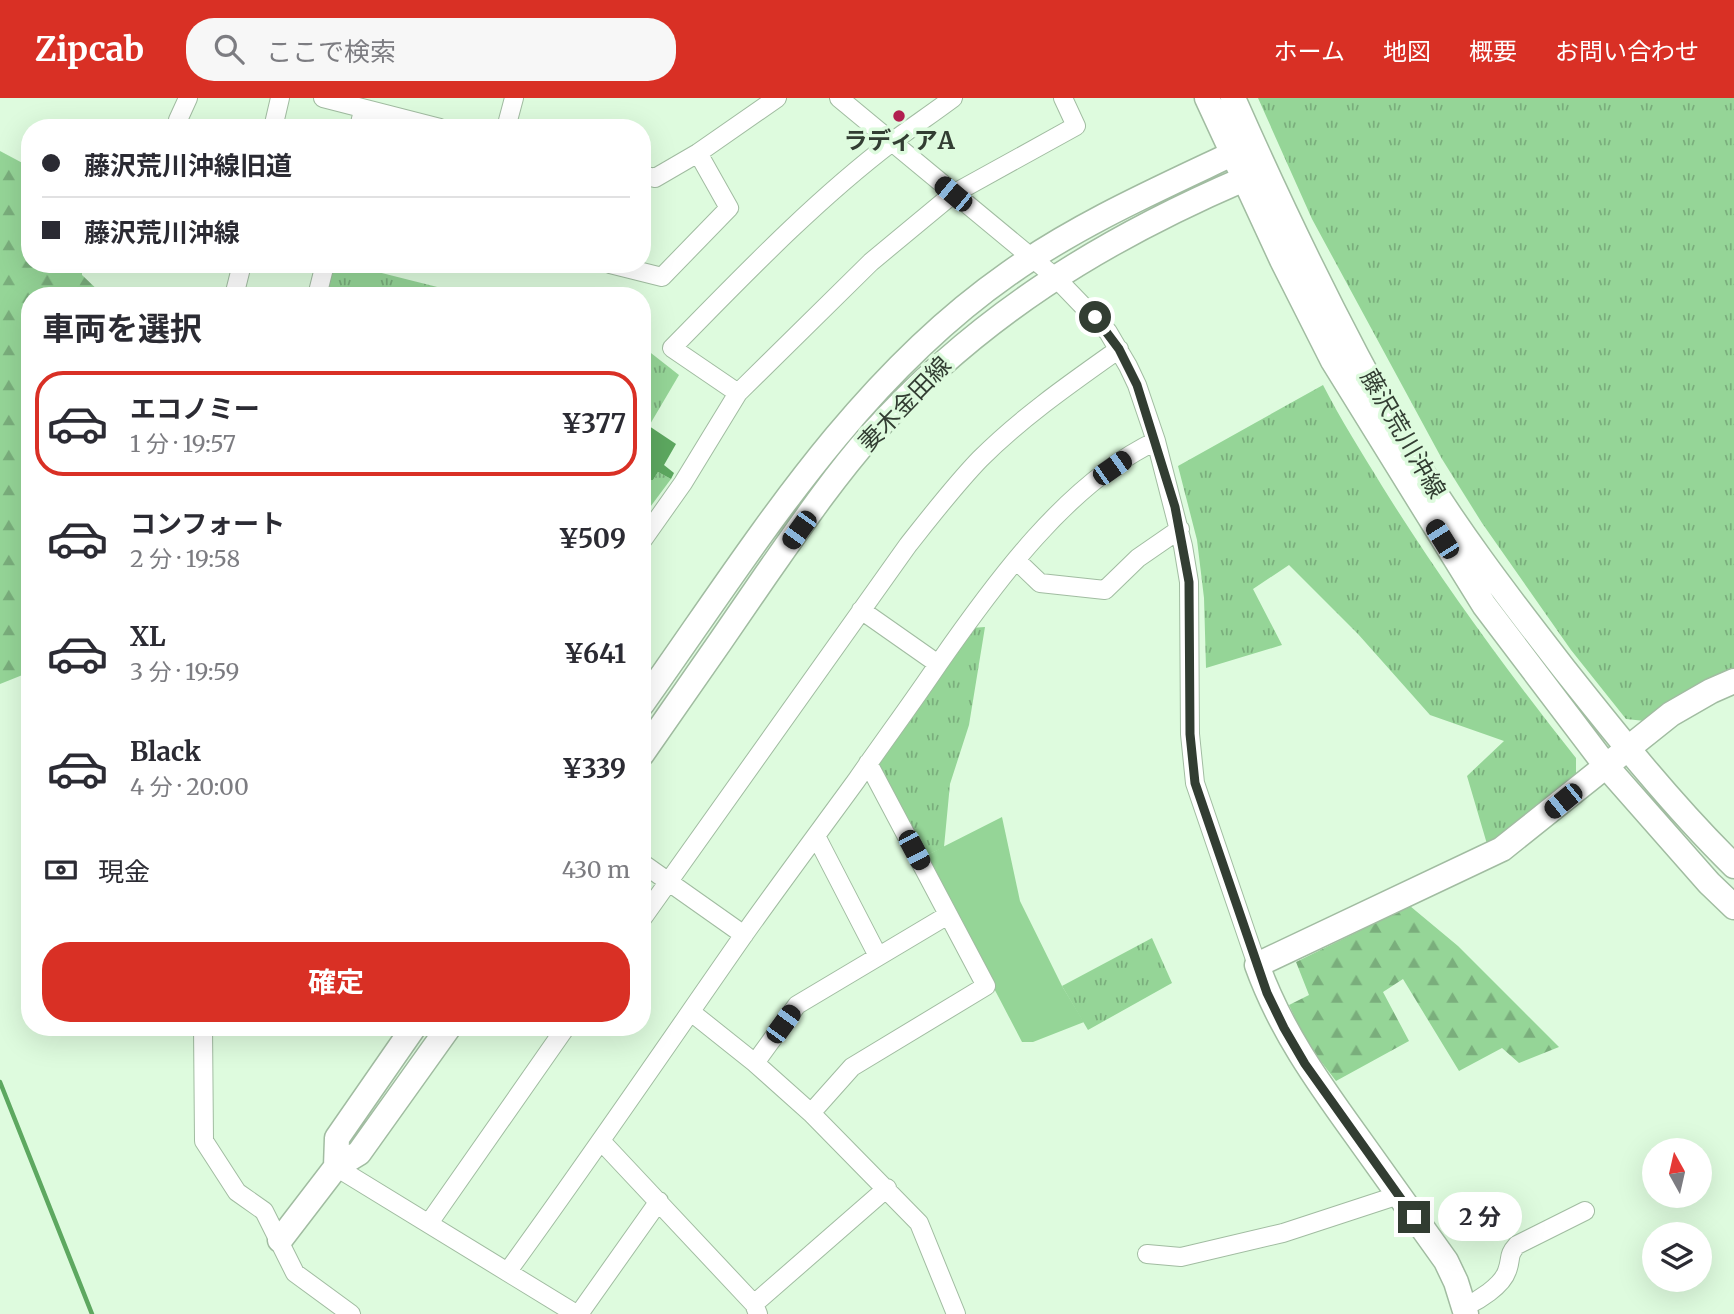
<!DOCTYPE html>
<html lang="ja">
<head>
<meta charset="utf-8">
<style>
  :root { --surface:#fff; --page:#f7f7f7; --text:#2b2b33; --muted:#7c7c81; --line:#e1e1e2; --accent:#d93025 }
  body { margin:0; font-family:Merriweather,"Noto Sans JP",serif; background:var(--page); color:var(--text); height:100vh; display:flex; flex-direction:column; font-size:26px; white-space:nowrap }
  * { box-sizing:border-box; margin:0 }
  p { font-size:23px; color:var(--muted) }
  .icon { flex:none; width:38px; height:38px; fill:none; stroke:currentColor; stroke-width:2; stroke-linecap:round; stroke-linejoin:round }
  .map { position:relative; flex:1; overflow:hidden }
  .panel { position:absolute; left:21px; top:189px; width:630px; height:749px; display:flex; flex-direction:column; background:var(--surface); border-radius:28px; box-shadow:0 7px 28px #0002 }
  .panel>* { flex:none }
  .guide { position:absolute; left:21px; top:21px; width:630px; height:154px; border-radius:28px; box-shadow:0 7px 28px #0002; display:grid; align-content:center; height:154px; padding:0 21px; background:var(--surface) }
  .needle { width:46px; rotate:352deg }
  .fabs { position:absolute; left:1642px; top:1040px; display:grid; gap:14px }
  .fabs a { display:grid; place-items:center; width:70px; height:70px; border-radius:50%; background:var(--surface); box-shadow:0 7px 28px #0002; font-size:35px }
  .end { position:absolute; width:32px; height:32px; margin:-16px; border:9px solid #323d32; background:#fff; box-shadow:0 0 0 4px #fff }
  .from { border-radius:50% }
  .bubble { position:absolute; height:49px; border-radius:24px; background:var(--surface); box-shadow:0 7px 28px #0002; font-size:23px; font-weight:700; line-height:49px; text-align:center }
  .car { position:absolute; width:21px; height:42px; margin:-21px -10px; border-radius:9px; box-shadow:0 0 5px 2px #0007; background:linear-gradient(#222 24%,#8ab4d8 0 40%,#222 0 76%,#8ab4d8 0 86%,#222 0) }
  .guide b { display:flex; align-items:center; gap:24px; height:66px; font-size:26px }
  .guide b+b { border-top:2px solid var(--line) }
  .guide i { width:18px; height:18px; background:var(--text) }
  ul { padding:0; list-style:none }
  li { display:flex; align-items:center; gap:21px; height:105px; margin:0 14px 10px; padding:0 7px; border:4px solid transparent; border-radius:28px }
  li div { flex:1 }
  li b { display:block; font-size:26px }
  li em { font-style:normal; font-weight:700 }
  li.current { border-color:var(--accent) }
  li>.icon { width:63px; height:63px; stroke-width:1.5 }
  h2 { padding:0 21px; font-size:32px; line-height:84px }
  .pay { display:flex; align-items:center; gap:18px; height:77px; padding:0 21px; font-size:26px }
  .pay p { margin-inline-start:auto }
  .cta { display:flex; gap:14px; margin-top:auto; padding:14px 21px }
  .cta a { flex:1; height:80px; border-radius:28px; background:var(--accent); color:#fff; font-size:28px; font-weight:700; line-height:80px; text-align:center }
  header { display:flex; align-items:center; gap:42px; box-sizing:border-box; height:98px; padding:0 35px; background:var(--accent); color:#fff }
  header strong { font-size:33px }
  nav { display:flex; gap:38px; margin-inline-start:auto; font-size:24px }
  .search { width:490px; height:63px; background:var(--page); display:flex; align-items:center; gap:18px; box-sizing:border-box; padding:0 24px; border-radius:28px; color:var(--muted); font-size:26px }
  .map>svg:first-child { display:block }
</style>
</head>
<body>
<header>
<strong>Zipcab</strong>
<div class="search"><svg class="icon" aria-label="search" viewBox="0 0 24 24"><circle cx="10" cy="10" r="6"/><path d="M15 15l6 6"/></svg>ここで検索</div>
<nav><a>ホーム</a><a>地図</a><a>概要</a><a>お問い合わせ</a></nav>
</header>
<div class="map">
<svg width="1734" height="1216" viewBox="0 0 1734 1216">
  <defs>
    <pattern id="grass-tufts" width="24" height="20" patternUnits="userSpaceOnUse" patternTransform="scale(1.75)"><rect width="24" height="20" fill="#95d597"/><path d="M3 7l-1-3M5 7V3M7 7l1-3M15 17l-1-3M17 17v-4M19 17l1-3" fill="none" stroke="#7aae7c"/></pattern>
    <pattern id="forest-firs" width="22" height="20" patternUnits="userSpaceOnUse" patternTransform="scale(1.75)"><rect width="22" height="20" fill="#95d597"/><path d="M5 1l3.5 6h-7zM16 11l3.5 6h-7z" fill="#7aae7c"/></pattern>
  </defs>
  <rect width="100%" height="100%" fill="#defbde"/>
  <!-- grass -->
  <path fill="url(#grass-tufts)" d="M1258,0H1734V574L1645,623L1626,621L1571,552L1482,425L1442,361L1312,121Z
    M332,166H346L473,198H327Z
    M642,248L679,277L649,328L642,329Z
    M1323,287C1341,322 1362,355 1382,388C1441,483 1507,573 1576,660V683L1509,736L1487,746L1467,678L1504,643L1430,617L1358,536L1289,467L1253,491L1282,547L1206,570L1204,500L1197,442L1178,368Z
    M658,374L671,381L642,420V382H653Z
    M985,529L969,627L950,686L944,749L925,758L877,669L971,530Z
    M1152,840L1172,885L1088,932L1062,888Z"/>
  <!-- forest -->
  <path fill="url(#forest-firs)" d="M0,53L30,69V166H82V177L104,198H30V574L0,586Z
    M1410,808L1458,848L1559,949L1519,965L1502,950L1459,973L1403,881L1383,894L1409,943L1336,983L1306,944L1289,907L1309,897L1296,864Z"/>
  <!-- green -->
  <path fill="#95d597" d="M1002,719L1020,803L1062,888L1084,924L1033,944H1022L925,758Z"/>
  <!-- water -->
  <path fill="#5da860" d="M649,328L676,346L664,367L674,375L671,381L658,374L653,382H642V329Z"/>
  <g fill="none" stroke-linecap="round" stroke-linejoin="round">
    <!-- stream -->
    <path stroke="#5da860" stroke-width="4.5" d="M0,984L92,1216"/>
    <!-- street casing -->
    <g stroke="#a1bca1" stroke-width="20">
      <path id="street" d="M323,0L440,30
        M839,0L1055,179L1108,234L1128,268L1137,287L1156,343L1183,448L1189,484L1190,636L1195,685L1257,867
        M178,22L188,0
        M273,30L280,0
        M359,30L363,12
        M506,30L514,0
        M642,77L655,80L698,55L777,0
        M610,166L662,179L729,110L698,55
        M234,198L242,166
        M317,198L325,166
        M738,295L672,250C742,179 812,105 892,44C912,29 933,15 953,0
        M642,443L683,385L738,295L871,164L953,96L1076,28L1063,0
        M1016,462L1040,485L1105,492L1138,460L1180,431
        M861,512L938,566
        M816,738L878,858
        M642,765L744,837
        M642,821L908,447C931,418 954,388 980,361C1022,319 1071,285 1119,251
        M691,914L755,965L811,1015L919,1125L956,1216
        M203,929L204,1043L237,1094L264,1113L295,1175L351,1216
        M755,965L797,907L948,817
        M811,1015L852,969L986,888L868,665
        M602,1044L754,1206L758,1216
        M336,1069L576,1216
        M429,1125L566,929
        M1147,1156L1181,1159L1283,1135L1399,1097
        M508,1173C588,1063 665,950 743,838C780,786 818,735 856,683C883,644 912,605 939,565C994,486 1067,385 1156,343
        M754,1206L887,1090
        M1464,1209C1478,1203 1502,1188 1507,1173C1512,1160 1507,1158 1517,1147L1585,1113
        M579,1216L659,1103"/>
    </g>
    <!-- secondary casing -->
    <g stroke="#a1bca1" stroke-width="27">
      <path id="secondary" d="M1207,0L1282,162L1333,263L1484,507L1606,668L1709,785L1734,809
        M1233,0C1285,118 1341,234 1405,346C1451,425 1508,499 1564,571C1618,639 1672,707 1734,768
        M642,606C751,453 851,286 1008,176C1077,127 1156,92 1232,56
        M642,656C684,596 725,537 766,477C799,430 833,380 871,337C977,219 1100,143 1244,81L1253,68
        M336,1069L337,1040L414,929
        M280,1142L336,1069L359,1055L449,929
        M1466,1216L1456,1184L1446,1163C1416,1121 1386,1079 1356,1037C1317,983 1280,931 1257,867L1502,751L1671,616L1711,593L1734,583"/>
    </g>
    <!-- street -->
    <use href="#street" stroke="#fff" stroke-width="18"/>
    <!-- secondary -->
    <use href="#secondary" stroke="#fff" stroke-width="24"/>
  </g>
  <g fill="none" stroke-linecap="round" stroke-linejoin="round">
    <!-- route -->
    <path stroke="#323d32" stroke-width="9" d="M1095,219L1119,251L1137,287L1175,409L1189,484L1190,636L1195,685L1267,895L1284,930L1305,966L1414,1119"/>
  </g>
  <!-- markers -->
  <circle fill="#b12050" stroke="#defbde" stroke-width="2.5" cx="899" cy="18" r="7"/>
  <g text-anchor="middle" stroke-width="7" stroke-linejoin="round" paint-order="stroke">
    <!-- poi labels -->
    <g font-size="24" font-weight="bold" fill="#323d32" stroke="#defbde">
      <text x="899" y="51">ラディアA</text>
    </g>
    <!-- street labels -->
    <g font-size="24" fill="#323d32" stroke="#defbde">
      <text transform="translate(905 306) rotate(-46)" y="8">妻木金田線</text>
      <text transform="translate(1403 336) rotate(60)" y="8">藤沢荒川沖線</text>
    </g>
  </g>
</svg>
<div class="fabs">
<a><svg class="needle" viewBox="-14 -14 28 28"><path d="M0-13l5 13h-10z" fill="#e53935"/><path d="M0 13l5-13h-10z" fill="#7c7c81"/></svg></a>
<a><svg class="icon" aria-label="layers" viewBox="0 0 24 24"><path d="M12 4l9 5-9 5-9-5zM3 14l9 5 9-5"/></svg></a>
</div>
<i class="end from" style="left:1095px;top:219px"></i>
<i class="end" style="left:1414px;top:1119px"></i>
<div class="bubble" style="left:1438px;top:1094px;width:84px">2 分</div>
<i class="car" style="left:953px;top:96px;rotate:310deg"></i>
<i class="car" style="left:1112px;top:370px;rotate:55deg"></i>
<i class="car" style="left:799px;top:432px;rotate:216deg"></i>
<i class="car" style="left:1442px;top:441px;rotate:328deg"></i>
<i class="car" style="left:1563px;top:703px;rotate:231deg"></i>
<i class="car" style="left:914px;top:752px;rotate:152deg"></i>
<i class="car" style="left:783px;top:926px;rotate:36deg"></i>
<div class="guide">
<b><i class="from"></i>藤沢荒川沖線旧道</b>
<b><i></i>藤沢荒川沖線</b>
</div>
<section class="panel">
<h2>車両を選択</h2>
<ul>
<li class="current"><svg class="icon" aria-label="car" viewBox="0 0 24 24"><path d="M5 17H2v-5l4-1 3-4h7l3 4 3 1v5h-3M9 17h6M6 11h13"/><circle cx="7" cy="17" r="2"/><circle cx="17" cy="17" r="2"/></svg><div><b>エコノミー</b><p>1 分 · 19:57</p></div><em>¥377</em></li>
<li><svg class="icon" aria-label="car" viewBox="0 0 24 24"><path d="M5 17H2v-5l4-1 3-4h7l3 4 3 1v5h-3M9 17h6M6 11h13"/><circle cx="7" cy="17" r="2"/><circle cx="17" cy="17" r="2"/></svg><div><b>コンフォート</b><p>2 分 · 19:58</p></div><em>¥509</em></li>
<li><svg class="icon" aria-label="car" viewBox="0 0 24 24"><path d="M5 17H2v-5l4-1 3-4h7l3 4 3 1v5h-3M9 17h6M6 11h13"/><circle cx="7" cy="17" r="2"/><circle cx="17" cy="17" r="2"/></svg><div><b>XL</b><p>3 分 · 19:59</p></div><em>¥641</em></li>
<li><svg class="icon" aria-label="car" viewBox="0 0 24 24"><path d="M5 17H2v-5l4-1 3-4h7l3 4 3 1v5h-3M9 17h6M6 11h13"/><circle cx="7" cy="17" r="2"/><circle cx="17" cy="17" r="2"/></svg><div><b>Black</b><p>4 分 · 20:00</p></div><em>¥339</em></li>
</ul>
<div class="pay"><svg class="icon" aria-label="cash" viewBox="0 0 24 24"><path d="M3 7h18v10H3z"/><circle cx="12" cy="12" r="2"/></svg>現金<p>430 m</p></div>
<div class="cta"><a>確定</a></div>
</section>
</div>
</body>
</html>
